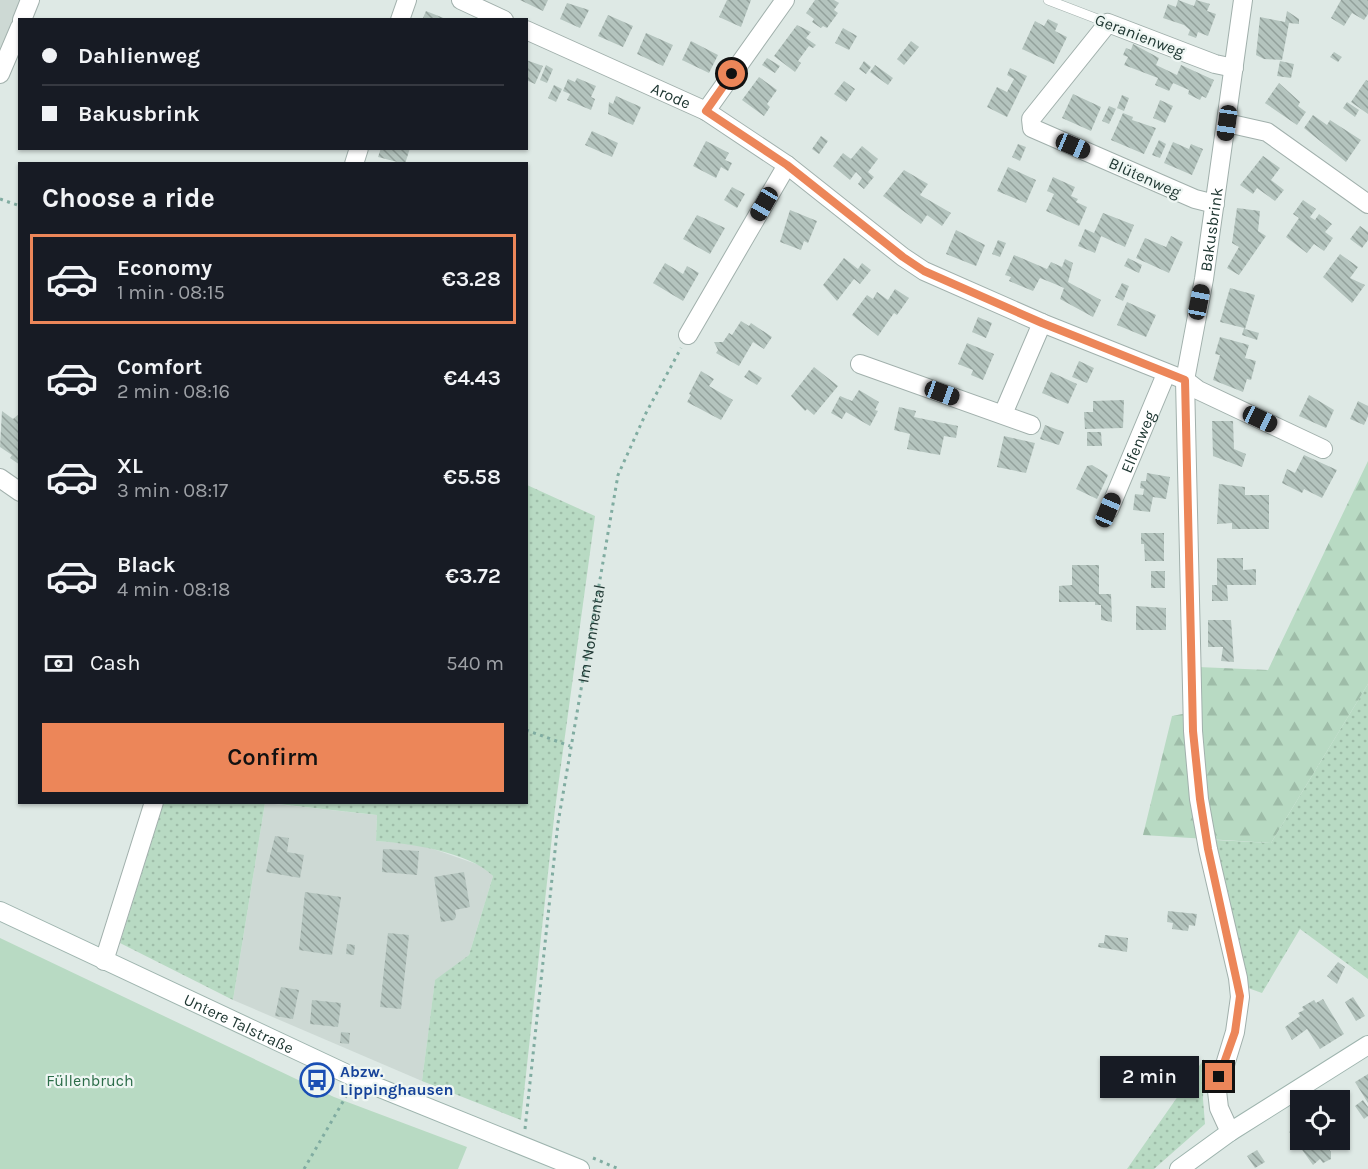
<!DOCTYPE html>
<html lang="en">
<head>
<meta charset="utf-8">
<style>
  :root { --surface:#171b24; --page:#20242c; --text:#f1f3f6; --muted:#9ea1a6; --line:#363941; --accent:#ec8659 }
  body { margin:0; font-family:Karla,sans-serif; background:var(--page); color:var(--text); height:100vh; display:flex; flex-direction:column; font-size:22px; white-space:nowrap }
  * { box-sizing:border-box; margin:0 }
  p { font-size:20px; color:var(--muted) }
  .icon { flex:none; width:33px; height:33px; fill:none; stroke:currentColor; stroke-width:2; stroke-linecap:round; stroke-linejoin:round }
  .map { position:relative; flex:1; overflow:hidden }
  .panel { position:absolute; left:18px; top:162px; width:510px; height:642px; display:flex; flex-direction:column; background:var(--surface); border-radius:0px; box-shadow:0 2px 4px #0004 }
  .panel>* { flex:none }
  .top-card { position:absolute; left:18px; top:18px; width:510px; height:132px; border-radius:0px; box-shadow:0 2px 4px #0004; display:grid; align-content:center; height:132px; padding:0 24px; background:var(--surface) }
  .controls { position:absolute; left:1290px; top:1090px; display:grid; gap:12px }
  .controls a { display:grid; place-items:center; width:60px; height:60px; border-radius:0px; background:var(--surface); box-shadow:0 2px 4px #0004; font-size:30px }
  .end { position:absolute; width:27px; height:27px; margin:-14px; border:8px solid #ec8659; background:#111; box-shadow:0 0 0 3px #111 }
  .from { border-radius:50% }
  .bubble { position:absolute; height:42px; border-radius:0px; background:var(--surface); box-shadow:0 2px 4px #0004; font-size:20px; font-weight:600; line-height:42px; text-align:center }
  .car { position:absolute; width:18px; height:36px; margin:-18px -9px; border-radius:8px; box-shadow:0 0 4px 2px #0007; background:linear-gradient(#222 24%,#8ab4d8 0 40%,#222 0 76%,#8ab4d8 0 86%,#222 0) }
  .top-card b { display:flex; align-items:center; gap:21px; height:57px; font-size:22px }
  .top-card b+b { border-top:2px solid var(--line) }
  .top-card i { width:15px; height:15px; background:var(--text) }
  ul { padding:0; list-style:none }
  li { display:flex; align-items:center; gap:18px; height:90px; margin:0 12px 9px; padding:0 12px; border:3px solid transparent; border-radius:0px }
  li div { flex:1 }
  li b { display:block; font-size:22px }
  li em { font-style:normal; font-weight:600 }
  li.on { border-color:var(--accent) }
  li>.icon { width:54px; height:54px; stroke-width:1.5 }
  h2 { padding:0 24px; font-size:27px; line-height:72px }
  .pay { display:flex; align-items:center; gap:15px; height:66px; padding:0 24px; font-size:22px }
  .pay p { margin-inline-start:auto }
  .action { display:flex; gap:12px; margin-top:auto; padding:12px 24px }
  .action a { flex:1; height:69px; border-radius:0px; background:var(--accent); color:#111; font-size:24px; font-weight:600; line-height:69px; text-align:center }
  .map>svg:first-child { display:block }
</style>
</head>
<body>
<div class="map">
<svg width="1368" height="1169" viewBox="0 0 1368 1169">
  <defs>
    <pattern id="grass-dots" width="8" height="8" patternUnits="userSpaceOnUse" patternTransform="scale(1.5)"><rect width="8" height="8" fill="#b8dac3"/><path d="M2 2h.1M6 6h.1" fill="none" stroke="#9ebca8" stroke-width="1.8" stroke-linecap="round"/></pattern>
    <pattern id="forest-firs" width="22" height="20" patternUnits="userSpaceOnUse" patternTransform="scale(1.5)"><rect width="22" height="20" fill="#b8dac3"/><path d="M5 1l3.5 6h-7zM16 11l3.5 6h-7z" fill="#9ebca8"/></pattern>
    <pattern id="building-back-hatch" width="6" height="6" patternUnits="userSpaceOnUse" patternTransform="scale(1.5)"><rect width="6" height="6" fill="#b4c4be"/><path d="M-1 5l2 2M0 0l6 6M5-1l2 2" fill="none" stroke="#92a09b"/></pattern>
  </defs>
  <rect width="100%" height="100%" fill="#dee9e5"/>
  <!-- built -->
  <path fill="#cdd9d4" d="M0,0H23L0,58Z
    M265,803L377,815L376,841L419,844L485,867L493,876L469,955L435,981L422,1081L233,1000Z"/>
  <!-- grass -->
  <path fill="url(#grass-dots)" d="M527,485L595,516L555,809L521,1120L422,1081L435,980L469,955L493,876C470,852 408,843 376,841L377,815L269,803L526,802Z
    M1368,684V979L1300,929L1262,993L1248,988L1215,840L1271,843Z
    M164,802L265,803L233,1000L120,943Z
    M1204,1059L1203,1099L1205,1124L1154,1169H1127Z"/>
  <!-- forest -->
  <path fill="url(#forest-firs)" d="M1368,461V684L1271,843L1143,835L1172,716L1198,711V667L1268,670Z"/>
  <!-- green -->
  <path fill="#b8dac3" d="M0,938L334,1097L467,1147L458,1169H0Z"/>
  <!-- building -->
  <path fill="url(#building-back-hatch)" d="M520,0H548L543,11Z
    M727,0H751L741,27L719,17Z
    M815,0H834L839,3L834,10L838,13L827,28L823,26L821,28L812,22L814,19L806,13Z
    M1178,0L1194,6L1196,0L1210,4L1207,11L1216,14L1208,36L1198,32L1196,38L1188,35L1190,30L1184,25L1163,18L1168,4L1176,7Z
    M1341,0H1368V14L1364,20L1352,13L1344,26L1331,18Z
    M567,3L589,10L580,28L560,19Z
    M426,11L446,19V20H422Z
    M1287,11L1299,19V24L1289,23L1282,60L1264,59L1256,55L1260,17L1285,22Z
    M608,15L633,26L623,47L598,36Z
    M1048,19L1058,24L1055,31L1067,37L1054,64L1022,49L1035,21L1044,26Z
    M797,25L811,32L806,38L816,45L813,48L809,46L798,61L801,63L795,72L774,56Z
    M843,28L857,36L849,50L835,43Z
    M646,33L673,45L663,66L637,54Z
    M691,41L718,55L709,73L682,60Z
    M911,41L919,47L904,65L897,59Z
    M1133,44L1159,58L1156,65L1177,75L1181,65L1214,80L1206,98L1202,96L1200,100L1188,94L1189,90L1173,83L1169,91L1155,85L1158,78L1124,65L1128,57L1123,55L1126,48L1131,50Z
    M1334,52L1342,57L1338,62L1330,57Z
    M767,58L780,66L775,73L762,65Z
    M526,60L543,66L535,84L526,80Z
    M864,61L871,67L866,74L859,69Z
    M1280,61L1294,64L1291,78L1277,76Z
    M546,65L553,69L547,83L540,80Z
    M875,65L893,78L888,85L870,72Z
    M1010,68L1027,76L1007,117L987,107L997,87L1007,92L1014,79L1007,75Z
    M759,77L777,90L767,104L770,107L764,116L742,100Z
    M577,78L596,86L591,97L595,99L591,110L567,100L570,94L563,91L568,79L575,82Z
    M1366,80L1368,81V114L1351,102Z
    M844,81L855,89L846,102L834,94Z
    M1279,83L1300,102L1298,106L1306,112L1297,125L1265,103Z
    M554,85L562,89L556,102L548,98Z
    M1073,94L1101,107L1091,131L1062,118Z
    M1122,95L1129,98L1124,111L1117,108Z
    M616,96L641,107L633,125L608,114L609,102L613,104Z
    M1160,100L1173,106L1165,123L1153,118Z
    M1347,102L1359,110L1355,117L1343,108Z
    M1109,106L1116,109L1109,124L1102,121Z
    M1123,113L1133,117L1132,120L1156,128L1144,154L1111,140Z
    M1313,115L1327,125L1330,120L1361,140L1346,162L1304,128Z
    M592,131L618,143L612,157L585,145Z
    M821,136L828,141L819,154L812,149Z
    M1159,140L1166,144L1160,158L1152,155Z
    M706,141L729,153L725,160L732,163L728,171L721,167L716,178L693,166Z
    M1173,142L1189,149L1191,144L1203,149L1192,175L1164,163Z
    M1018,144L1026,147L1020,161L1012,157Z
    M862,146L878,159L868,172L874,177L864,189L858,184L862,178L856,172L850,180L833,166L843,153L851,159Z
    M381,148H410L405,164L378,157Z
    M1263,156L1280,168L1271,180L1284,190L1275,201L1257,188L1253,194L1240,185Z
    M1008,167L1036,180L1026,203L997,191Z
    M904,170L928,184L920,195L951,213L942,226L927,215L921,224L883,196Z
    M1053,177L1075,187L1071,196L1078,199L1076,202L1087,207L1079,226L1046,211L1054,194L1047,191Z
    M732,187L745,194L737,208L724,200Z
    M1303,200L1316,209L1310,217L1315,220L1319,214L1332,224L1325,232L1333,238L1324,251L1314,244L1307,253L1286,237L1299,218L1293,214Z
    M1237,208L1260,211L1258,231L1266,236L1239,275L1227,268L1239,247L1232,243Z
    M790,210L817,221L808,243L804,241L801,250L780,242Z
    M1103,213L1134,225L1125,247L1101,236L1095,253L1078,246L1085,229L1094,233Z
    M697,215L725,228L710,254L683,239Z
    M1360,226L1368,232V240L1362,248L1350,239Z
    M956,230L985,245L976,266L946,254Z
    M1171,236L1183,242L1169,273L1136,258L1145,238L1166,247Z
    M998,240L1006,243L1000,257L992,254Z
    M1340,254L1358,267L1350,278L1365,285L1352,303L1323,277Z
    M1014,255L1047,269L1051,262L1062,267L1065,259L1073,263L1068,282L1101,300L1093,317L1060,299L1064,288L1055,284L1040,278L1033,291L1009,281L1011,277L1005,275Z
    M844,258L858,269L862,263L871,270L860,284L854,279L837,301L823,285Z
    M1128,258L1142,265L1139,273L1124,266Z
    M665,263L683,274L687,266L699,273L683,301L653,283Z
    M1122,283L1129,286L1123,301L1115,297Z
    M1230,288L1255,295L1245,329L1259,333L1257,340L1242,335L1244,328L1220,322Z
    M895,289L909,298L897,315L894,313L878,336L852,315L867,295L873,299L877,292L888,300Z
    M1127,302L1156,315L1146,337L1117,325Z
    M978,317L992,323L986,338L972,332Z
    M741,321L749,326L751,323L772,337L764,349L753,342L739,366L716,353L718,350L714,342H723L729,333L732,335Z
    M1220,337L1249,345L1245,358L1256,361L1251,380L1247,379L1243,392L1213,380L1220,355L1215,354Z
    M967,343L994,354L983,380L971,375L973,370L958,364Z
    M1079,361L1094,368L1087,383L1072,377Z
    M814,367L838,386L814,415L807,409L805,411L791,396Z
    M749,370L762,378L757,385L744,377Z
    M701,371L714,379L709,386L733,400L721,420L687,402L691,395L689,394Z
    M1051,372L1077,384L1068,404L1042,393Z
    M859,390L879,402L875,410L878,411L870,426L846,412L842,419L831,413L840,396L852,401Z
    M1309,395L1334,410L1326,428L1299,416Z
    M1124,400L1123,428L1085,429L1084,412H1093V401Z
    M1358,401L1368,406V416L1364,425L1350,419Z
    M899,407L916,411L914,417L958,426L956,438L944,436L940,455L907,449L910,434L894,430Z
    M2,411L13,419L20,413V465L10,458L12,455L0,447Z
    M1212,421H1233L1234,449L1246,454L1242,467L1213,456Z
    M1045,425L1064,432L1059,445L1040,439Z
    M1087,432H1101L1102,446H1087Z
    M1004,436L1035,443L1026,473L997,467Z
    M1304,455L1337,470L1322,498L1304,489L1302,493L1282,483L1287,469L1295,473Z
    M1092,465L1108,475L1097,499L1076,489L1087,466Z
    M1147,473L1170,477L1166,499L1153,497L1150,512L1133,510L1135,494L1143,495L1144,489L1140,488L1141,481H1146Z
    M1219,484L1245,487V495H1269V529H1232V523L1217,524Z
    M1141,533H1164V561H1145L1144,544H1141Z
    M1217,558H1243V570L1256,569V585H1227L1228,601H1212V585H1217Z
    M1072,565H1099V594H1111L1112,622L1101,620V605H1095V602H1059V586L1072,585Z
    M1151,571H1165V588H1151Z
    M1136,606L1166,608V630H1136Z
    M1208,620H1231L1234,662L1221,661L1223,647H1208Z
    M275,836L289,838L287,852L304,855L300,878L266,872Z
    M383,849L419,851L417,875L382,872Z
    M464,872L470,907L455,910L456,917L454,920L441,922L434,877Z
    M305,892L341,897L332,955L299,950Z
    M1168,911L1197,914L1195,926L1189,925L1188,931L1172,929L1173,923L1167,922Z
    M388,933L409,935L401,1009L380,1007Z
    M1105,935L1128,938L1127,952L1098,947L1099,943H1104Z
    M347,944L355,945L354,955L346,954Z
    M1338,962L1345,967L1337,984L1327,976Z
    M281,987L299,990L293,1019L275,1016Z
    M1353,997L1365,1016L1356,1021L1345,1002Z
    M1323,999L1344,1034L1320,1049L1307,1029L1292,1040L1285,1027L1300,1016L1298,1013L1304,1010L1302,1007L1314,1000L1316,1003Z
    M312,1000L341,1003L338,1027L310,1024Z
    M341,1032L350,1033L349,1044L340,1043Z
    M1368,1074V1103L1355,1082Z
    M1363,1100L1368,1107V1116L1364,1119L1355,1106Z
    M1300,1123V1140H1322L1331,1152V1159L1323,1163L1320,1159L1313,1165L1300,1147L1296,1150L1291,1143L1295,1139L1289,1132Z
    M1257,1150L1265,1162L1255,1168L1247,1156Z"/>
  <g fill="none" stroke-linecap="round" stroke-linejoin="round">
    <!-- lane casing -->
    <g stroke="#a1b0ac" stroke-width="10">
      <path id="lane" d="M1048,0L1108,23"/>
    </g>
    <!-- street casing -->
    <g stroke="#a1b0ac" stroke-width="20">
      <g id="street">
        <path d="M461,0L504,20"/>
        <path d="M22,20L30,0"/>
        <path d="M400,20L407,0"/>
        <path id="s2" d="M526,30L706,111L787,165L903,257L924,271L1042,323L1185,380L1198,390L1323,449"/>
        <path d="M0,74L20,27"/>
        <path d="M706,111L785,0"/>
        <path d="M1227,123L1267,132L1368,204"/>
        <path d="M354,164L359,148"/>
        <path d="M1215,204L1195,199L1032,128L1031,119L1108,23L1215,64L1234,68"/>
        <path d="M688,335L787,165"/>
        <path d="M860,364L1031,425"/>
        <path d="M1003,414L1042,323"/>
        <path d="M0,478L20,492"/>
        <path id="s3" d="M1109,510L1166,374"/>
        <path d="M104,961L154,802"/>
        <path id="s4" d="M1230,1132L1219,1108L1217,1091L1235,1032L1240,997L1238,978L1208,849L1199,799L1193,731L1185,380L1204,279L1243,0"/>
      </g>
    </g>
    <!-- secondary casing -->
    <g stroke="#9eb4ae" stroke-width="20">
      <g id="secondary">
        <path id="s5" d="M0,911L360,1080L580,1169"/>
        <path d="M1179,1169L1230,1132L1368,1045"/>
      </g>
    </g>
    <!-- path -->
    <g stroke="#80aca1" stroke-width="3" stroke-dasharray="3 4.5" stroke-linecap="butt">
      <path d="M0,199L20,206"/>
      <path d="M526,730L570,746"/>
      <path id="s1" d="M525,1129L558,823L618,475L646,413L681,348"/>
      <path d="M593,1158L619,1169"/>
      <path d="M304,1169L348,1093"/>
    </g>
    <!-- lane -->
    <use href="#lane" stroke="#fff" stroke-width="9"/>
    <!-- street -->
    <use href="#street" stroke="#fff" stroke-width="18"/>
    <!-- secondary -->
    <use href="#secondary" stroke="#fff" stroke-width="18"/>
  </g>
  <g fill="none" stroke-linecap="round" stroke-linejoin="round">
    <!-- route -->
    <path stroke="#ec8659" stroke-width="8" d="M732,74L706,111L787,165L903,257L924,271L1042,323L1185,380L1193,731L1200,799L1208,849L1240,996L1235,1032L1219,1077"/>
  </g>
  <!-- icons -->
  <defs>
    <g id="bus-ring" transform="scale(1.725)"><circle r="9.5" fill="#eef6f3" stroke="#1a4fb4" stroke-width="1.5"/><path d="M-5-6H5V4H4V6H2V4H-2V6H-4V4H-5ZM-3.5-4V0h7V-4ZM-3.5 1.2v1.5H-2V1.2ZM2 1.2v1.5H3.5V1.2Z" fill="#1a4fb4"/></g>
  </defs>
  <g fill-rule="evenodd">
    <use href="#bus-ring" x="317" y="1080"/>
  </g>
  <g text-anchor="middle" stroke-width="4.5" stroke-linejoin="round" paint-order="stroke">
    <!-- street labels -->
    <g font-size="16" fill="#203833" stroke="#eef6f3">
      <text transform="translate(1140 35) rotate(21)" y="6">Geranienweg</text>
      <text dy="6" stroke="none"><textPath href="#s2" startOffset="159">Arode</textPath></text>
      <text transform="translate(1145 177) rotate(24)" y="6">Blütenweg</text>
      <text dy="6" stroke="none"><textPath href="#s4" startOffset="915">Bakusbrink</textPath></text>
      <text dy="6" stroke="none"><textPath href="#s3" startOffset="74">Elfenweg</textPath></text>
      <text dy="6" stroke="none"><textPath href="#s1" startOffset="500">Im Nonnental</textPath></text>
      <text dy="6" stroke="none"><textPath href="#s5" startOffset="264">Untere Talstraße</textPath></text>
    </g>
    <!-- transit labels -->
    <g font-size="16" font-weight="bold" fill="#164399" stroke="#eef6f3" text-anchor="start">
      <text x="340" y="1077">Abzw.<tspan x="340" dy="18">Lippinghausen</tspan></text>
    </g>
    <!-- park labels -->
    <g font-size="16" fill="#2c6d49" stroke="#eef6f3">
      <text x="90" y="1086">Füllenbruch</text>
    </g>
  </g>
</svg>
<div class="controls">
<a><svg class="icon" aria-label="locate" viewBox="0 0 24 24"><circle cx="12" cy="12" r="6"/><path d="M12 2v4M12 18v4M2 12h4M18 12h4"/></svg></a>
</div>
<i class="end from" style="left:732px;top:74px"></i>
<i class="end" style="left:1219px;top:1077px"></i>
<div class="bubble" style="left:1100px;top:1056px;width:99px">2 min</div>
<i class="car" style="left:1227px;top:123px;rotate:188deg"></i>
<i class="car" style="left:1073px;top:146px;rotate:113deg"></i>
<i class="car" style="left:764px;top:204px;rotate:210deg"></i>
<i class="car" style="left:1199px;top:302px;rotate:11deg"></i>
<i class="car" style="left:942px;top:393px;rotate:110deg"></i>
<i class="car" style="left:1260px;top:419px;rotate:115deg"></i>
<i class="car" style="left:1108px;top:510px;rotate:23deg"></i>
<div class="top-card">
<b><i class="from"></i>Dahlienweg</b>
<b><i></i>Bakusbrink</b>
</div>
<section class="panel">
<h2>Choose a ride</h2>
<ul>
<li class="on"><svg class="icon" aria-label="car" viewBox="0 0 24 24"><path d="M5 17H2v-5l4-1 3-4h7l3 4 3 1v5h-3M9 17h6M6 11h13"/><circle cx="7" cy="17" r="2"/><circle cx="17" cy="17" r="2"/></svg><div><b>Economy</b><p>1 min · 08:15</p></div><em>€3.28</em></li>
<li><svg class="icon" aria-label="car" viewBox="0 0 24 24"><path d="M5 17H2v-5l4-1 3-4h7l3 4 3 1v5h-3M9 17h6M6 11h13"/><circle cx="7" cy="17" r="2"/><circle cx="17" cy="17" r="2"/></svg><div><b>Comfort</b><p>2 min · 08:16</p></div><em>€4.43</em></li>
<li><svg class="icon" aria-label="car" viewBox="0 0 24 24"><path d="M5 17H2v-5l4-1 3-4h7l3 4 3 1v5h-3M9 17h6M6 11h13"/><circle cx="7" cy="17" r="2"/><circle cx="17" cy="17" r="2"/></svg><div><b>XL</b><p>3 min · 08:17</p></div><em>€5.58</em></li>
<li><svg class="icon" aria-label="car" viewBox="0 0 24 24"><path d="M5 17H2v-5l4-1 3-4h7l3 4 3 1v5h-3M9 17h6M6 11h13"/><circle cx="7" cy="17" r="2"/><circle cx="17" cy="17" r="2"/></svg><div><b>Black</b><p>4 min · 08:18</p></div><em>€3.72</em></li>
</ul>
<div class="pay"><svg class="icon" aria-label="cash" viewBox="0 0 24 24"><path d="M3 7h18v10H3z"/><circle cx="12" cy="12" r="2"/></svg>Cash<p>540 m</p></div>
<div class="action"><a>Confirm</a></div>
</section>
</div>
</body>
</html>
